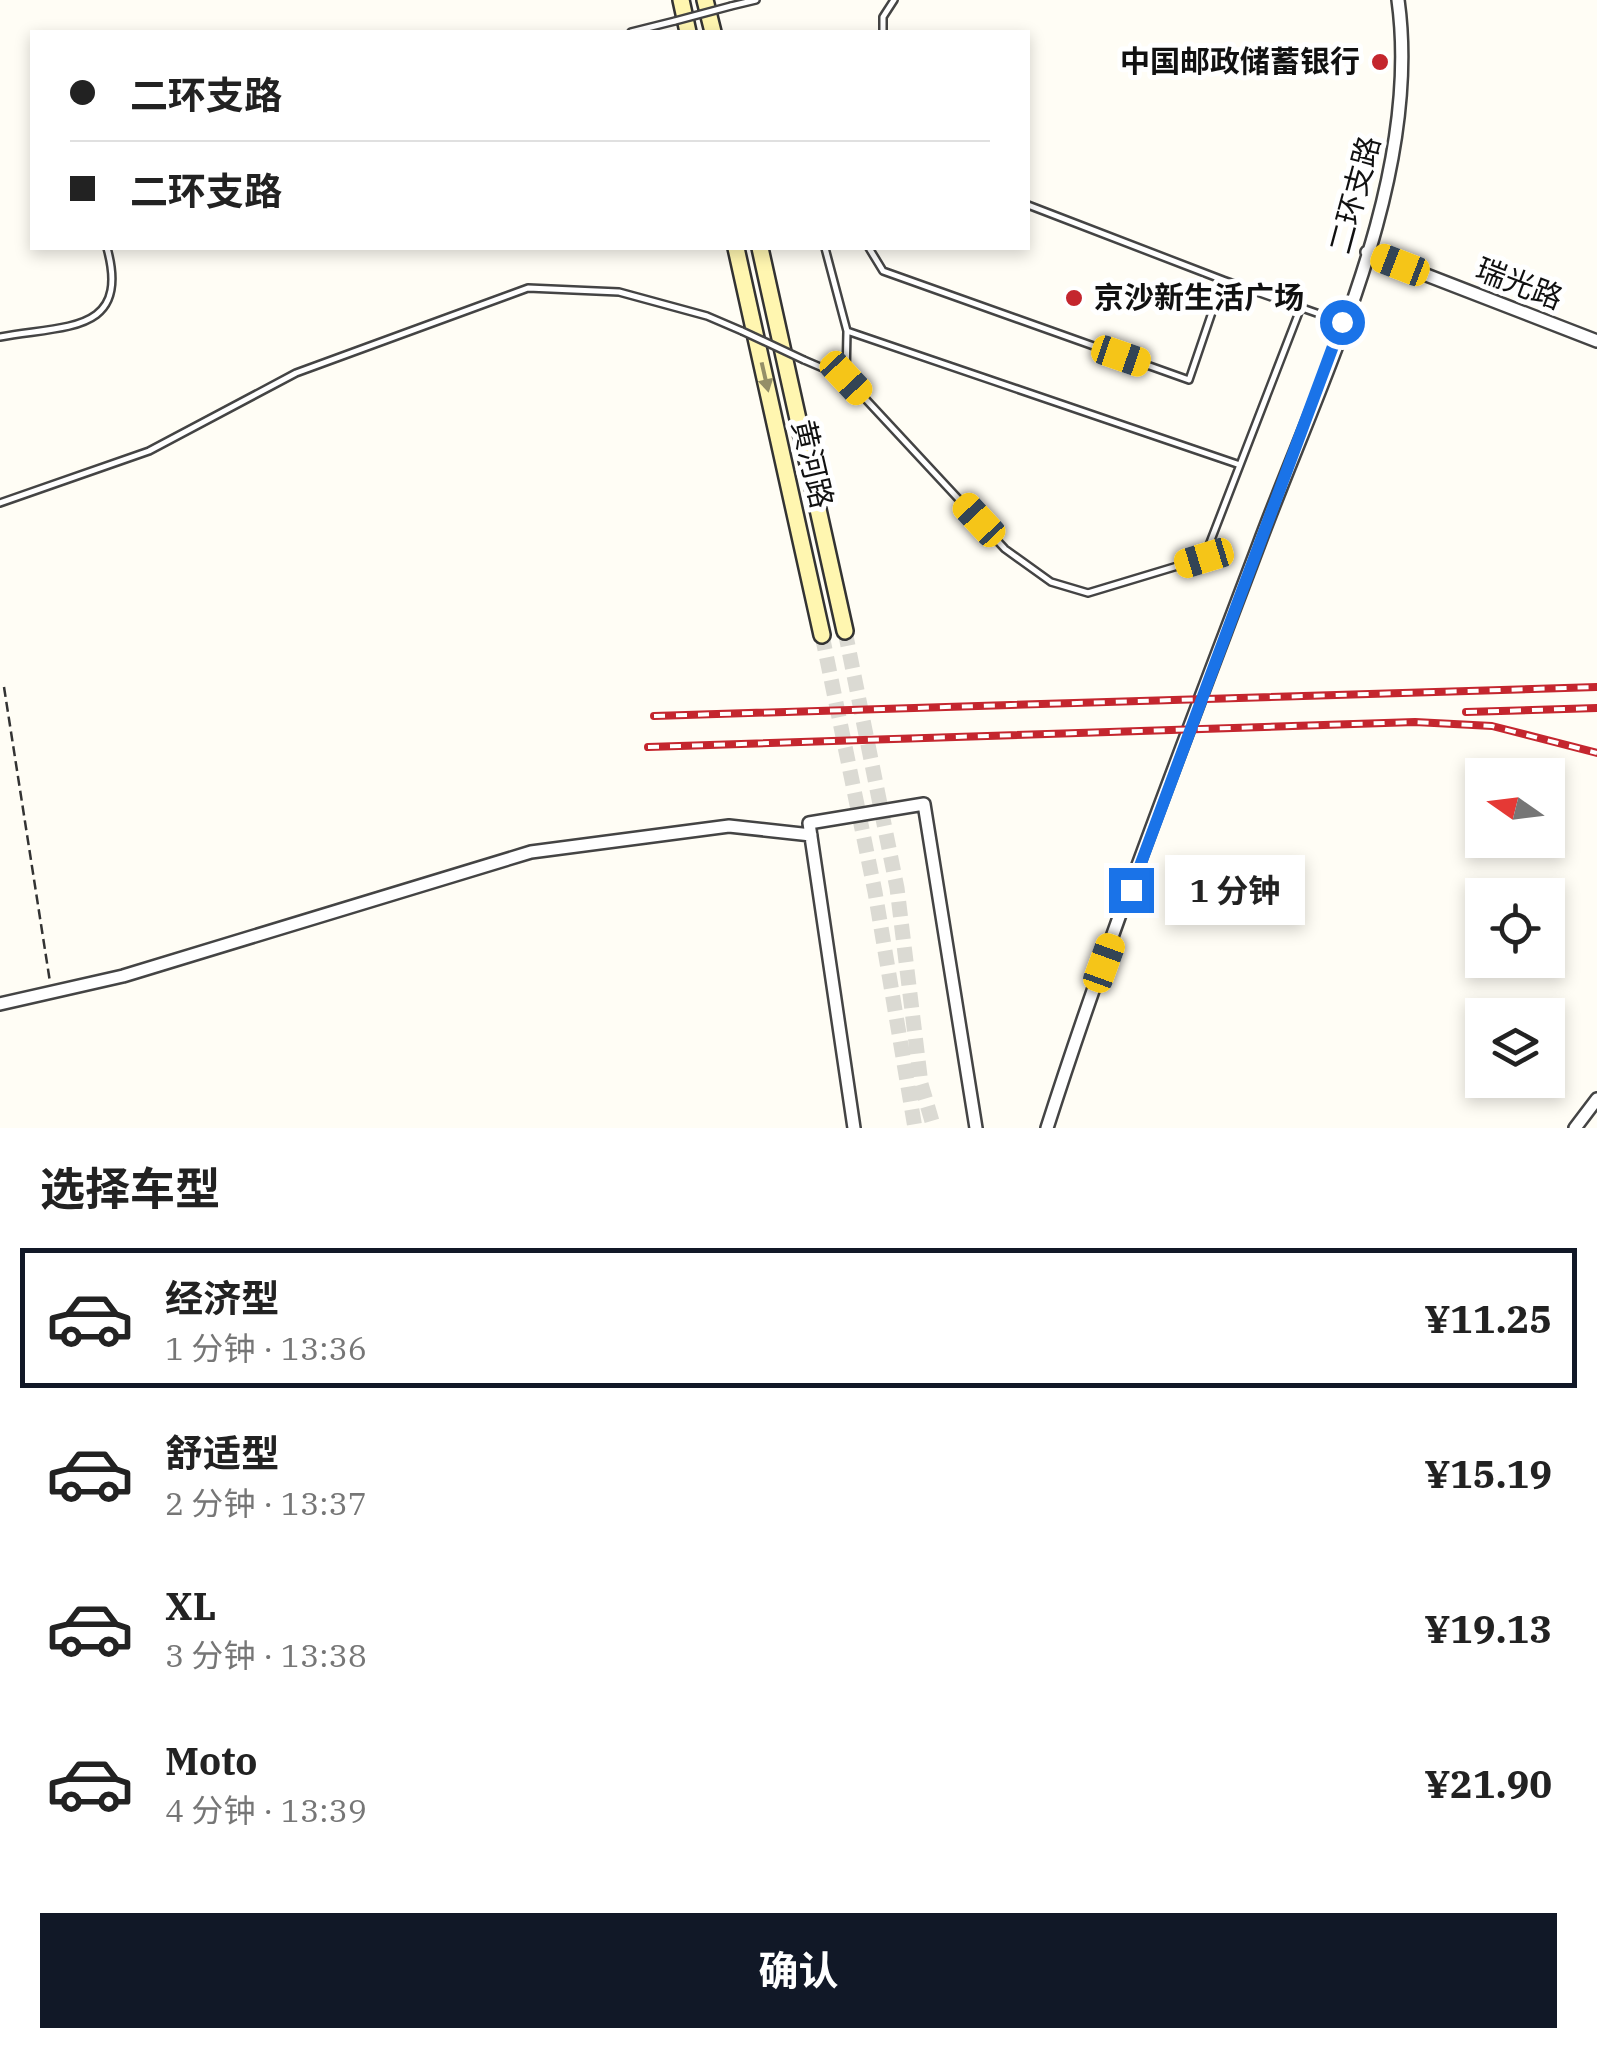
<!DOCTYPE html>
<html lang="zh">
<head>
<meta charset="utf-8">
<style>
  :root { --surface:#fff; --page:#f6f6f6; --text:#222; --muted:#767676; --line:#e0e0e0; --accent:#111827 }
  body { margin:0; font-family:"IBM Plex Serif","Noto Sans SC",serif; background:var(--page); color:var(--text); height:100vh; display:flex; flex-direction:column; font-size:38px; white-space:nowrap }
  * { box-sizing:border-box; margin:0 }
  p { font-size:32px; color:var(--muted) }
  .icon { flex:none; width:55px; height:55px; fill:none; stroke:currentColor; stroke-width:2; stroke-linecap:round; stroke-linejoin:round }
  .map { position:relative; height:1128px; overflow:hidden }
  .sheet { display:flex; flex-direction:column; background:var(--surface); flex:1 }
  .sheet>* { flex:none }
  .top-card { position:absolute; left:30px; top:30px; width:1000px; height:220px; border-radius:0px; box-shadow:0 5px 15px #0003; display:grid; align-content:center; height:220px; padding:0 40px; background:var(--surface) }
  .needle { width:65px; rotate:284deg }
  .fabs { position:absolute; left:1465px; top:758px; display:grid; gap:20px }
  .fabs a { display:grid; place-items:center; width:100px; height:100px; border-radius:0px; background:var(--surface); box-shadow:0 5px 15px #0003; font-size:50px }
  .end { position:absolute; width:45px; height:45px; margin:-22px; border:12px solid #1a73e8; background:#fff; box-shadow:0 0 0 5px #fff }
  .from { border-radius:50% }
  .bubble { position:absolute; height:70px; border-radius:0px; background:var(--surface); box-shadow:0 5px 15px #0003; font-size:32px; font-weight:700; line-height:70px; text-align:center }
  .car { position:absolute; width:30px; height:60px; margin:-30px -15px; border-radius:12px; box-shadow:0 0 8px 2px #0007; background:linear-gradient(#f5c518 24%,#345 0 40%,#f5c518 0 76%,#345 0 86%,#f5c518 0) }
  .top-card b { display:flex; align-items:center; gap:35px; height:95px; font-size:38px }
  .top-card b+b { border-top:2px solid var(--line) }
  .top-card i { width:25px; height:25px; background:var(--text) }
  ul { padding:0; list-style:none }
  li { display:flex; align-items:center; gap:30px; height:140px; margin:0 20px 15px; padding:0 20px; border:5px solid transparent; border-radius:0px }
  li div { flex:1 }
  li b { display:block; font-size:38px }
  li em { font-style:normal; font-weight:700 }
  li.on { border-color:var(--accent) }
  li>.icon { width:90px; height:90px; stroke-width:1.5 }
  h2 { padding:0 40px; font-size:45px; line-height:120px }
  .cta { display:flex; gap:20px; margin-top:auto; padding:20px 40px }
  .cta a { flex:1; height:115px; border-radius:0px; background:var(--accent); color:#fff; font-size:40px; font-weight:700; line-height:115px; text-align:center }
  .map>svg:first-child { display:block }
</style>
</head>
<body>
<div class="map">
<svg width="1597" height="1128" viewBox="0 0 1597 1128">
  <rect width="100%" height="100%" fill="#fffdf5"/>
  <g fill="none" stroke-linecap="round" stroke-linejoin="round">
    <!-- secondary-tunnel -->
    <path stroke="#dbdad3" stroke-width="15" stroke-dasharray="15 8" stroke-linecap="butt" d="M845,631L897,888L921,1084L934,1128
      M822,635L875,892L915,1128"/>
    <!-- lane casing -->
    <g stroke="#444" stroke-width="10">
      <path id="lane" d="M731,6L756,0
        M631,32L675,21
        M883,32V17L894,0
        M1028,205L1223,280
        M825,248L847,331L846,378
        M869,248L883,271L1189,380L1223,280L1342,322
        M847,331L1240,465
        M0,337C64,325 131,334 107,248
        M804,360L846,378L1005,549L1051,582L1088,593L1204,558L1301,307
        M0,503L149,451L296,373L528,288L619,292L707,316L742,331"/>
    </g>
    <!-- street casing -->
    <g stroke="#444" stroke-width="16">
      <path id="street" d="M1367,252L1597,341
        M0,1004L123,976L531,852L729,826L811,835
        M854,1128L809,823L924,804L976,1128
        M1047,1128C1110,931 1186,737 1259,544C1321,378 1423,179 1398,0
        M1575,1128L1597,1099"/>
    </g>
    <!-- secondary casing -->
    <g stroke="#333" stroke-width="20">
      <path id="secondary" d="M681,0L688,32
        M705,0L713,32
        M736,248L822,635
        M760,248L845,631"/>
    </g>
    <!-- path -->
    <path stroke="#333" stroke-width="2.5" stroke-dasharray="10 5" stroke-linecap="butt" d="M4,687L50,982"/>
    <!-- lane -->
    <use href="#lane" stroke="#fff" stroke-width="5"/>
    <!-- street -->
    <use href="#street" stroke="#fff" stroke-width="11"/>
    <!-- secondary -->
    <use href="#secondary" stroke="#fff6b0" stroke-width="15"/>
    <!-- rail casing -->
    <g stroke="#c4262e" stroke-width="8">
      <path id="rail" d="M1466,712L1597,708
        M654,716L1597,687
        M648,747L1415,722L1492,726L1597,753"/>
    </g>
    <!-- rail -->
    <use href="#rail" stroke="#fff" stroke-width="4" stroke-dasharray="11" stroke-linecap="butt"/>
    <!-- lane-bridge casing -->
    <g stroke="#444" stroke-width="10" stroke-linecap="butt">
      <path id="lane-bridge" d="M675,21L731,6
        M742,331L804,360"/>
    </g>
    <!-- lane-bridge -->
    <use href="#lane-bridge" stroke="#fff" stroke-width="5"/>
  </g>
  <!-- one-way arrows -->
  <defs><path id="oneway-solid" d="M-6-.8H1V-3.2L6.5 0L1 3.2V.8H-6Z" transform="scale(2.5)"/></defs>
  <use fill="#948f68" href="#oneway-solid" transform="translate(765 377) rotate(77)"/>
  <g fill="none" stroke-linecap="round" stroke-linejoin="round">
    <!-- route -->
    <path stroke="#1a73e8" stroke-width="12" d="M1131,890L1342,322"/>
  </g>
  <!-- markers -->
  <g fill="#c4262e" stroke="#fff" stroke-width="4">
    <circle cx="1380" cy="62" r="10"/>
    <circle cx="1074" cy="298" r="10"/>
  </g>
  <g text-anchor="middle" stroke-width="10" stroke-linejoin="round" paint-order="stroke">
    <!-- poi labels -->
    <g font-size="30" font-weight="bold" fill="#111" stroke="#fff" text-anchor="end">
      <text x="1360" y="72">中国邮政储蓄银行</text>
      <text x="1094" y="308" text-anchor="start">京沙新生活广场</text>
    </g>
    <!-- street labels -->
    <g font-size="30" fill="#111" stroke="#fff">
      <text transform="translate(1355 195) rotate(-75)" y="10">二环支路</text>
      <text transform="translate(1519 284) rotate(21)" y="10">瑞光路</text>
      <text transform="translate(812 464) rotate(77)" y="10">黄河路</text>
    </g>
  </g>
</svg>
<div class="fabs">
<a><svg class="needle" viewBox="-14 -14 28 28"><path d="M0-13l5 13h-10z" fill="#e53935"/><path d="M0 13l5-13h-10z" fill="#767676"/></svg></a>
<a><svg class="icon" aria-label="locate" viewBox="0 0 24 24"><circle cx="12" cy="12" r="6"/><path d="M12 2v4M12 18v4M2 12h4M18 12h4"/></svg></a>
<a><svg class="icon" aria-label="layers" viewBox="0 0 24 24"><path d="M12 4l9 5-9 5-9-5zM3 14l9 5 9-5"/></svg></a>
</div>
<i class="end from" style="left:1342px;top:322px"></i>
<i class="end" style="left:1131px;top:890px"></i>
<div class="bubble" style="left:1165px;top:855px;width:140px">1 分钟</div>
<i class="car" style="left:1400px;top:265px;rotate:291deg"></i>
<i class="car" style="left:1121px;top:356px;rotate:109deg"></i>
<i class="car" style="left:846px;top:378px;rotate:137deg"></i>
<i class="car" style="left:979px;top:520px;rotate:317deg"></i>
<i class="car" style="left:1204px;top:558px;rotate:253deg"></i>
<i class="car" style="left:1104px;top:963px;rotate:20deg"></i>
<div class="top-card">
<b><i class="from"></i>二环支路</b>
<b><i></i>二环支路</b>
</div>
</div>
<section class="sheet">
<h2>选择车型</h2>
<ul>
<li class="on"><svg class="icon" aria-label="car" viewBox="0 0 24 24"><path d="M5 17H2v-5l4-1 3-4h7l3 4 3 1v5h-3M9 17h6M6 11h13"/><circle cx="7" cy="17" r="2"/><circle cx="17" cy="17" r="2"/></svg><div><b>经济型</b><p>1 分钟 · 13:36</p></div><em>¥11.25</em></li>
<li><svg class="icon" aria-label="car" viewBox="0 0 24 24"><path d="M5 17H2v-5l4-1 3-4h7l3 4 3 1v5h-3M9 17h6M6 11h13"/><circle cx="7" cy="17" r="2"/><circle cx="17" cy="17" r="2"/></svg><div><b>舒适型</b><p>2 分钟 · 13:37</p></div><em>¥15.19</em></li>
<li><svg class="icon" aria-label="car" viewBox="0 0 24 24"><path d="M5 17H2v-5l4-1 3-4h7l3 4 3 1v5h-3M9 17h6M6 11h13"/><circle cx="7" cy="17" r="2"/><circle cx="17" cy="17" r="2"/></svg><div><b>XL</b><p>3 分钟 · 13:38</p></div><em>¥19.13</em></li>
<li><svg class="icon" aria-label="car" viewBox="0 0 24 24"><path d="M5 17H2v-5l4-1 3-4h7l3 4 3 1v5h-3M9 17h6M6 11h13"/><circle cx="7" cy="17" r="2"/><circle cx="17" cy="17" r="2"/></svg><div><b>Moto</b><p>4 分钟 · 13:39</p></div><em>¥21.90</em></li>
</ul>
<div class="cta"><a>确认</a></div>
</section>
</body>
</html>
